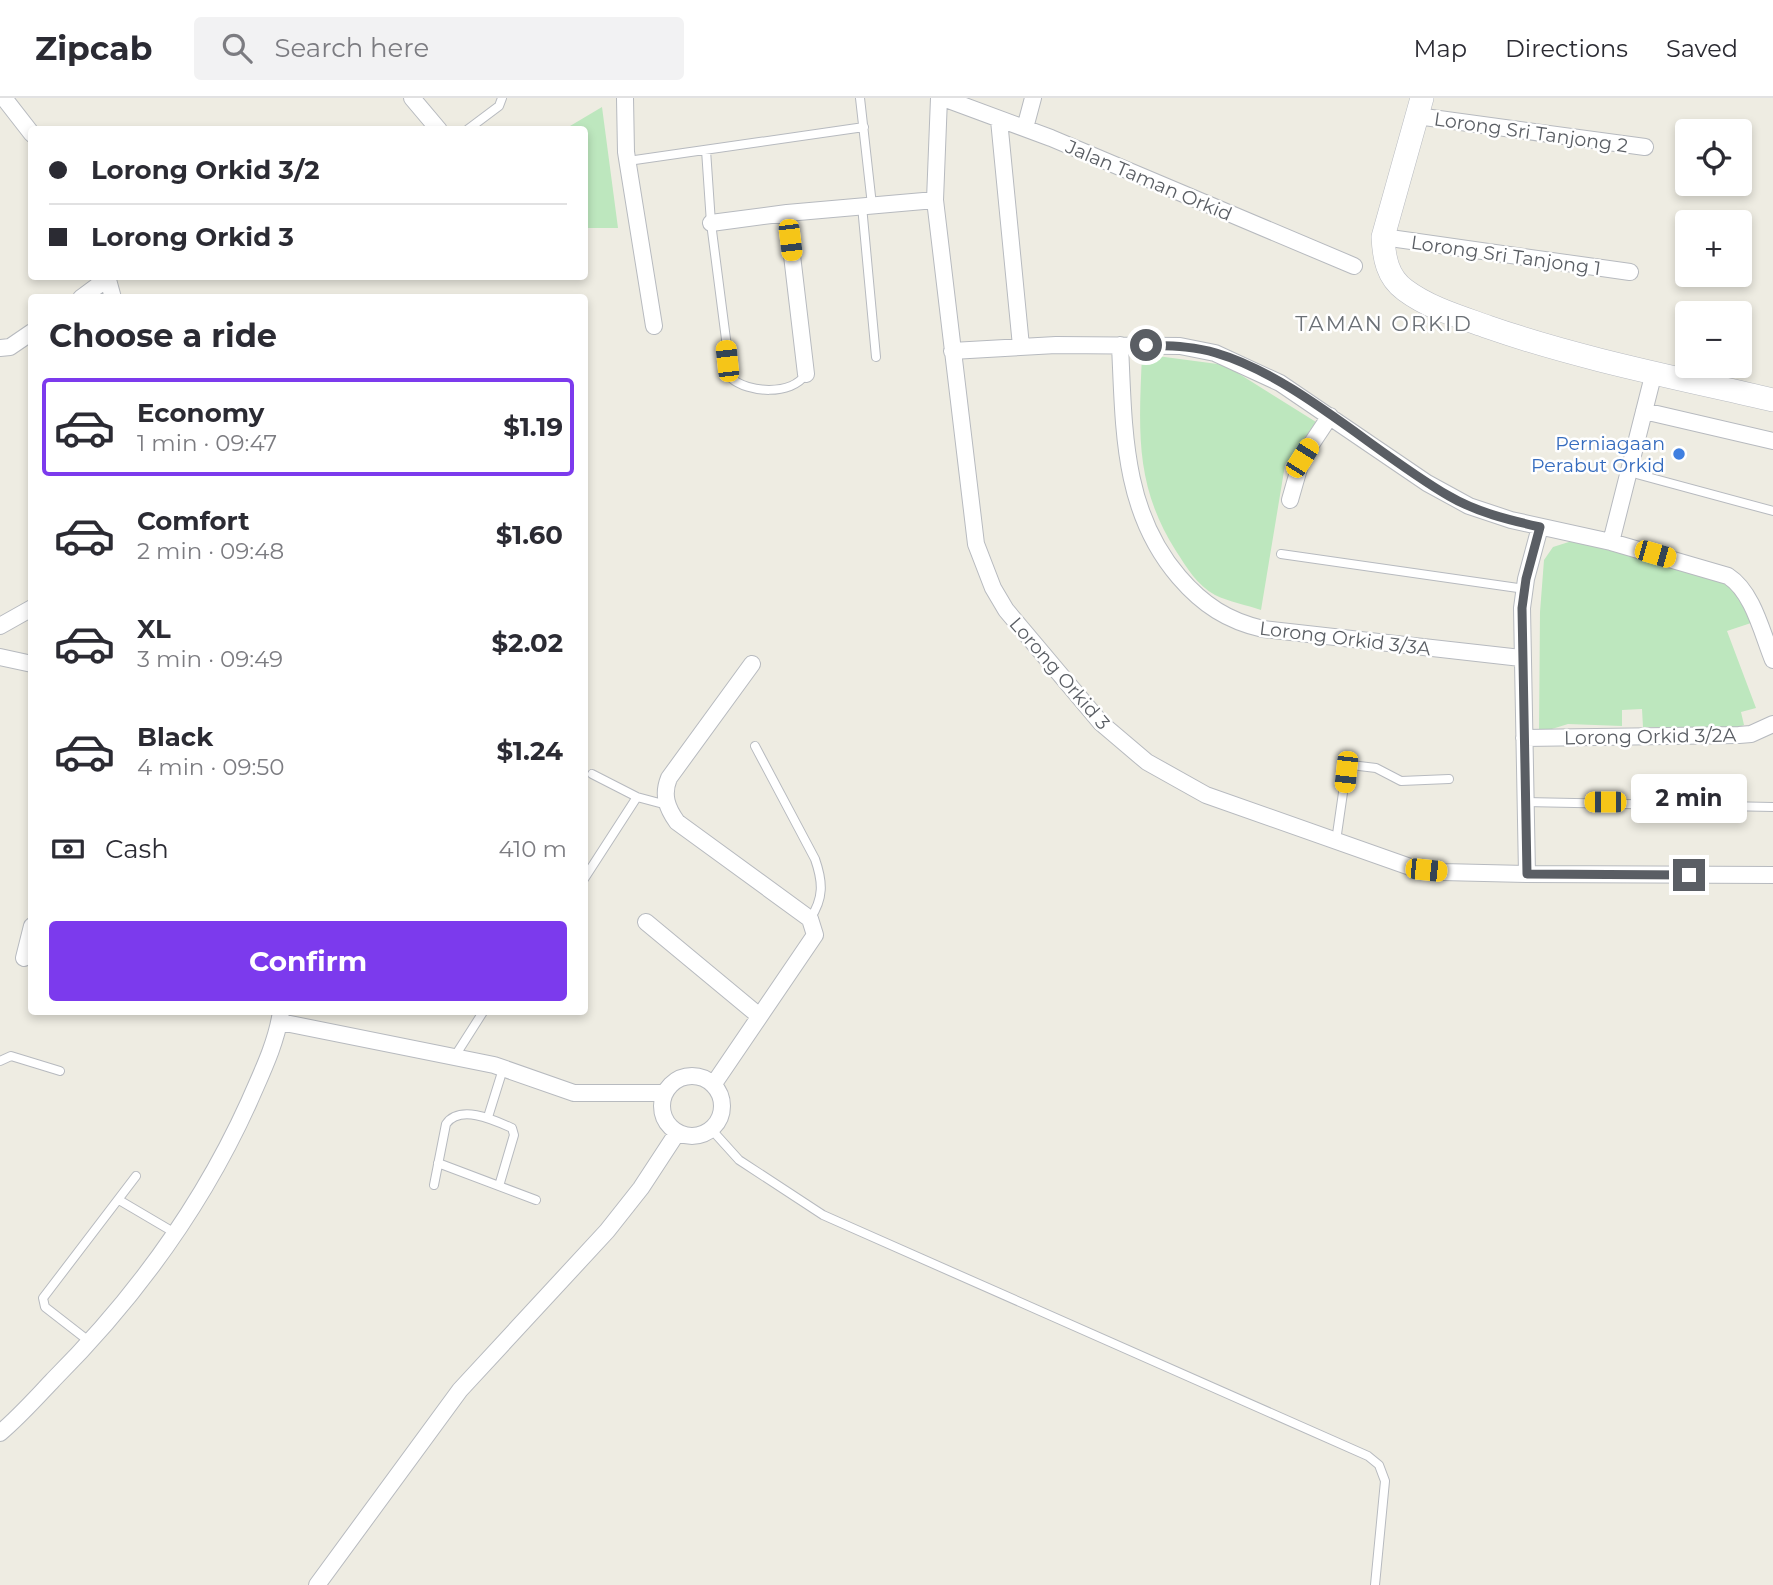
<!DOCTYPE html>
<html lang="en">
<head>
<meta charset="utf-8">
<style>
  :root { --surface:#fff; --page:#f2f2f3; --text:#2b2b33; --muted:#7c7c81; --line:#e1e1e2; --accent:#7c3aed }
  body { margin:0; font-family:Montserrat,sans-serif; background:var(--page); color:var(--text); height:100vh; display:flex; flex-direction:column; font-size:26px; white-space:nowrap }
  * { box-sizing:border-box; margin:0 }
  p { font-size:23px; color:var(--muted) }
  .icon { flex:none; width:38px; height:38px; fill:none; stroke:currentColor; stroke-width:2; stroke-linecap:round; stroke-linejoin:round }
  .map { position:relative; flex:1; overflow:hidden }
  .drawer { position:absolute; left:28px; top:196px; width:560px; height:721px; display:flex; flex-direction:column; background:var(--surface); border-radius:7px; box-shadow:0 4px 10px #0003 }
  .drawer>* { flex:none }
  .top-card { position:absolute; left:28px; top:28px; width:560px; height:154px; border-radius:7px; box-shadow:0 4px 10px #0003; display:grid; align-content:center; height:154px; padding:0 21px; background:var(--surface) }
  .fabs { position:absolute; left:1675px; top:21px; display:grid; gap:14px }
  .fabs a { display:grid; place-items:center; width:77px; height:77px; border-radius:7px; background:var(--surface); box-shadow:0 4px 10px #0003; font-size:35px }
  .end { position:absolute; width:32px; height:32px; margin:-16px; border:9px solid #5a5e64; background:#fff; box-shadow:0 0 0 4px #fff }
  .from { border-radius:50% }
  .bubble { position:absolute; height:49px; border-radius:7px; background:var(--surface); box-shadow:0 4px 10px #0003; font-size:23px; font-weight:700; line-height:49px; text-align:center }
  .car { position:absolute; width:21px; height:42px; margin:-21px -10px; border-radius:9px; box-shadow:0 0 5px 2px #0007; background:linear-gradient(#f5c518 24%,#345 0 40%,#f5c518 0 76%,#345 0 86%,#f5c518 0) }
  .top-card b { display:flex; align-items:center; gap:24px; height:66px; font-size:26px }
  .top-card b+b { border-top:2px solid var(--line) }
  .top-card i { width:18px; height:18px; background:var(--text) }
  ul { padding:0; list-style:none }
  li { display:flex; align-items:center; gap:21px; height:98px; margin:0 14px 10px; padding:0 7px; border:4px solid transparent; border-radius:7px }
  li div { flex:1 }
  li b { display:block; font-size:26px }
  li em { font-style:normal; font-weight:700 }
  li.active { border-color:var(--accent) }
  li>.icon { width:63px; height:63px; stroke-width:1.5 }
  h2 { padding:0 21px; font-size:32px; line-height:84px }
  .pay { display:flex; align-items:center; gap:18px; height:77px; padding:0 21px; font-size:26px }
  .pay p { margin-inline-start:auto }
  .primary-button { display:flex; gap:14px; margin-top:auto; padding:14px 21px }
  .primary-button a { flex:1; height:80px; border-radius:7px; background:var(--accent); color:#fff; font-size:28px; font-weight:700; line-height:80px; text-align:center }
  header { display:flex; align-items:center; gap:42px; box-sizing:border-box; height:98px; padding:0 35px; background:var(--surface); border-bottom:2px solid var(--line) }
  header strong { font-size:33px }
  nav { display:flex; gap:38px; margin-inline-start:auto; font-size:24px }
  .search { width:490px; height:63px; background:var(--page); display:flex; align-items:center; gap:18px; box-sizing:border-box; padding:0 24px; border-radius:7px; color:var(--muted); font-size:26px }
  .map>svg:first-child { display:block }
</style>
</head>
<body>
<header>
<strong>Zipcab</strong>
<div class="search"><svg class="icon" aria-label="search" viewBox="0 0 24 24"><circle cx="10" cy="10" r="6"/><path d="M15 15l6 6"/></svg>Search here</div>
<nav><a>Map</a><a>Directions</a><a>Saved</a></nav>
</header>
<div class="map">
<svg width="1773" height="1487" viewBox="0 0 1773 1487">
  <rect width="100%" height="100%" fill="#eeece2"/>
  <!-- green -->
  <path fill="#bde7be" d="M602,9L618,130H585L584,32L565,31Z
    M1142,256L1225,267L1316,324L1285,367L1261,512C1247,507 1229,504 1215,497C1197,487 1187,470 1176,453C1134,387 1139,331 1142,256Z
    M1572,443L1722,481L1739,494L1751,525L1727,533L1756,610L1741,614L1744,627L1734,631L1643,629L1642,611L1622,612V628L1568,626L1539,635L1540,514L1544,462L1553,449Z"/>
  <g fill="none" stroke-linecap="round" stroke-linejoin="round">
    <!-- lane casing -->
    <g stroke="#b7babf" stroke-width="10">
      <path id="lane" d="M860,0L872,107
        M467,32L499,8L502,0
        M706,52L711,125L731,280C748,295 791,298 806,276
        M628,63L864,29
        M862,108L876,259
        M1629,374L1773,413
        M1281,456L1525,491
        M755,648L815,761C823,784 824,800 810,821
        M592,676L637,699L667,707
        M1525,704L1773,709
        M1336,743L1346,674L1351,667L1376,670L1401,683L1449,681
        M584,781L637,699
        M455,958L483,914
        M0,963L11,958L60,973
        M488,1019L503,971
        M711,1031L739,1062L823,1117L1368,1358L1379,1367L1385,1383L1375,1487
        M438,1065L536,1102
        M434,1087L446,1026C460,1006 494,1022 512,1030L514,1037L499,1088
        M119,1102L175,1135
        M90,1244L45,1209L43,1200L136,1078"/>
    </g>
    <!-- street casing -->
    <g stroke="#b7babf" stroke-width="18">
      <path id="street" d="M4,0L32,36
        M412,0L439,32
        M625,0L626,54L654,228
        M939,0L935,102L976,446L993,490L1006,512L1101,625L1147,664L1206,697L1413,770L1442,774L1527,776L1773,777
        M943,0L1051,40L1354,168
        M1417,18L1645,49
        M999,22L1021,248
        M1025,30L1033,0
        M787,115L806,276
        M711,125L787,115L935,102
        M1383,139L1630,174
        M107,178L113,200
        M81,200L108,180
        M1120,247C1124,330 1122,413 1179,479C1203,507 1228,523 1263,531L1521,560
        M0,250L10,249L32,234
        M952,253L1056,247L1180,248L1215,255L1280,285L1427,385L1469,408L1511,422L1611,444L1728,478C1753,494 1762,535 1773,562
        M1644,313L1773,343
        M1290,402L1302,360L1330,318
        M1611,444L1654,274
        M0,528L32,510
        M0,559L32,566
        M1524,640L1739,637L1751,636L1773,626
        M1527,776L1522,510L1526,481L1540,429
        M646,824L758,917
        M24,860L32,828
        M280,924L494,967L574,995H664
        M662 1008a30 30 0 1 1 60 0a30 30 0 1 1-60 0Z
        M713,987L815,837L810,821L677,724C667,710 662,697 669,680L752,566
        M0,1335C19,1319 36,1300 53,1282C134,1201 202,1108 249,1004C262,974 276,946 281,914
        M317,1487L460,1292L607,1133L641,1090L677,1035"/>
    </g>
    <!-- secondary casing -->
    <g stroke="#b8bbc1" stroke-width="24">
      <path id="secondary" d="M1422,0L1383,139C1384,159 1387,179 1405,192C1429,210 1460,219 1488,229C1580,261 1678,280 1773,302"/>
    </g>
    <!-- lane -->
    <use href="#lane" stroke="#fff" stroke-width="8"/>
    <!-- street -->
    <use href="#street" stroke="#fff" stroke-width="16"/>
    <!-- secondary -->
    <use href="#secondary" stroke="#fff" stroke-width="23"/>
  </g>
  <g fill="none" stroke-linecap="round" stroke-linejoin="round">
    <!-- route -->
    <path stroke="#5a5e64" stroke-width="9" d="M1146,247C1170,248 1193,248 1216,255C1295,278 1376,356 1449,398C1476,414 1509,422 1540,429L1526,481L1522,510L1527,776L1689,777"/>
  </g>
  <!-- markers -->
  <circle fill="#3f7fe0" stroke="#fff" stroke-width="2.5" cx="1679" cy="356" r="7"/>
  <g text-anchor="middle" stroke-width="5" stroke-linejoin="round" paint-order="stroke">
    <!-- street labels -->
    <g font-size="19" fill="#5a5e64" stroke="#fff">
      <text transform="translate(1531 34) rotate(8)" y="7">Lorong Sri Tanjong 2</text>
      <text transform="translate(1149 82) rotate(23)" y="7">Jalan Taman Orkid</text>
      <text transform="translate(1506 157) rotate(8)" y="7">Lorong Sri Tanjong 1</text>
      <text transform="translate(1345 540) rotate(7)" y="7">Lorong Orkid 3/3A</text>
      <text transform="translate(1060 575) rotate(49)" y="7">Lorong Orkid 3</text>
      <text transform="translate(1650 638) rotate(-1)" y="7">Lorong Orkid 3/2A</text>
    </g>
    <!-- shop labels -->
    <g font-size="19" fill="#366cbe" stroke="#fff" text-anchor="end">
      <text x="1665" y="352">Perniagaan<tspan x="1665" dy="22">Perabut Orkid</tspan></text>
    </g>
    <!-- neighbourhood labels -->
    <g font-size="21" letter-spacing="2" fill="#6b7076" stroke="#fff">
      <text x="1384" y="233">TAMAN ORKID</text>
    </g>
  </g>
</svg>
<div class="fabs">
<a><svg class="icon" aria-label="locate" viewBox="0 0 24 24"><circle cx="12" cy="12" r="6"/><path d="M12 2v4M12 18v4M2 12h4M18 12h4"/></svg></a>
<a>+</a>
<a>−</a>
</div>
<i class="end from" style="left:1146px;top:247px"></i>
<i class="end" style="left:1689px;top:777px"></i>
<div class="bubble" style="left:1631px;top:676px;width:116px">2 min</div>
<i class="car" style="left:790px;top:142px;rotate:173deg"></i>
<i class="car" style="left:727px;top:263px;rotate:354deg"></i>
<i class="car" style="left:1302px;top:360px;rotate:32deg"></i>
<i class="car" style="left:1655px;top:456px;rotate:106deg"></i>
<i class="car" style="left:1346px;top:674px;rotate:186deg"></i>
<i class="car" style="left:1605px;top:704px;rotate:270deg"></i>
<i class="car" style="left:1426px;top:772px;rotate:96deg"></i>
<div class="top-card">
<b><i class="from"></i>Lorong Orkid 3/2</b>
<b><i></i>Lorong Orkid 3</b>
</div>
<section class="drawer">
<h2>Choose a ride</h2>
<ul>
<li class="active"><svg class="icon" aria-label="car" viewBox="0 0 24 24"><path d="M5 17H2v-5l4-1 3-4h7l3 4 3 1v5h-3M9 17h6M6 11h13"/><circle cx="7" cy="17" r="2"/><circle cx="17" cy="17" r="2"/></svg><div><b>Economy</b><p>1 min · 09:47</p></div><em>$1.19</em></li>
<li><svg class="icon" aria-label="car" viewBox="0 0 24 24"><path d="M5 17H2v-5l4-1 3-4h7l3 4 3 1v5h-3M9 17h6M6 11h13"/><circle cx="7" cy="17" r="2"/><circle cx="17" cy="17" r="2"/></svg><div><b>Comfort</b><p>2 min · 09:48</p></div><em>$1.60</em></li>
<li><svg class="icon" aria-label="car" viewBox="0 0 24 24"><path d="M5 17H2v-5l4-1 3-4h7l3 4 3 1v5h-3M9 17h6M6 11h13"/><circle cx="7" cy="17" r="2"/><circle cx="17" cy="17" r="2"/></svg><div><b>XL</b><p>3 min · 09:49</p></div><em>$2.02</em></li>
<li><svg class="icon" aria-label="car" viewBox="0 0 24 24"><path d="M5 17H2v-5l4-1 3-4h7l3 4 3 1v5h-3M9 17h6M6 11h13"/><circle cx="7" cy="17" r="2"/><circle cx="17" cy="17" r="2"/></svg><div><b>Black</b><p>4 min · 09:50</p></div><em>$1.24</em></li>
</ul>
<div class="pay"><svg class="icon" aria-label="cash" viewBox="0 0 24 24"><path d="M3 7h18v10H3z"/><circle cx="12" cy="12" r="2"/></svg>Cash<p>410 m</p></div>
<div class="primary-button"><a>Confirm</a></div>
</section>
</div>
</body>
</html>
